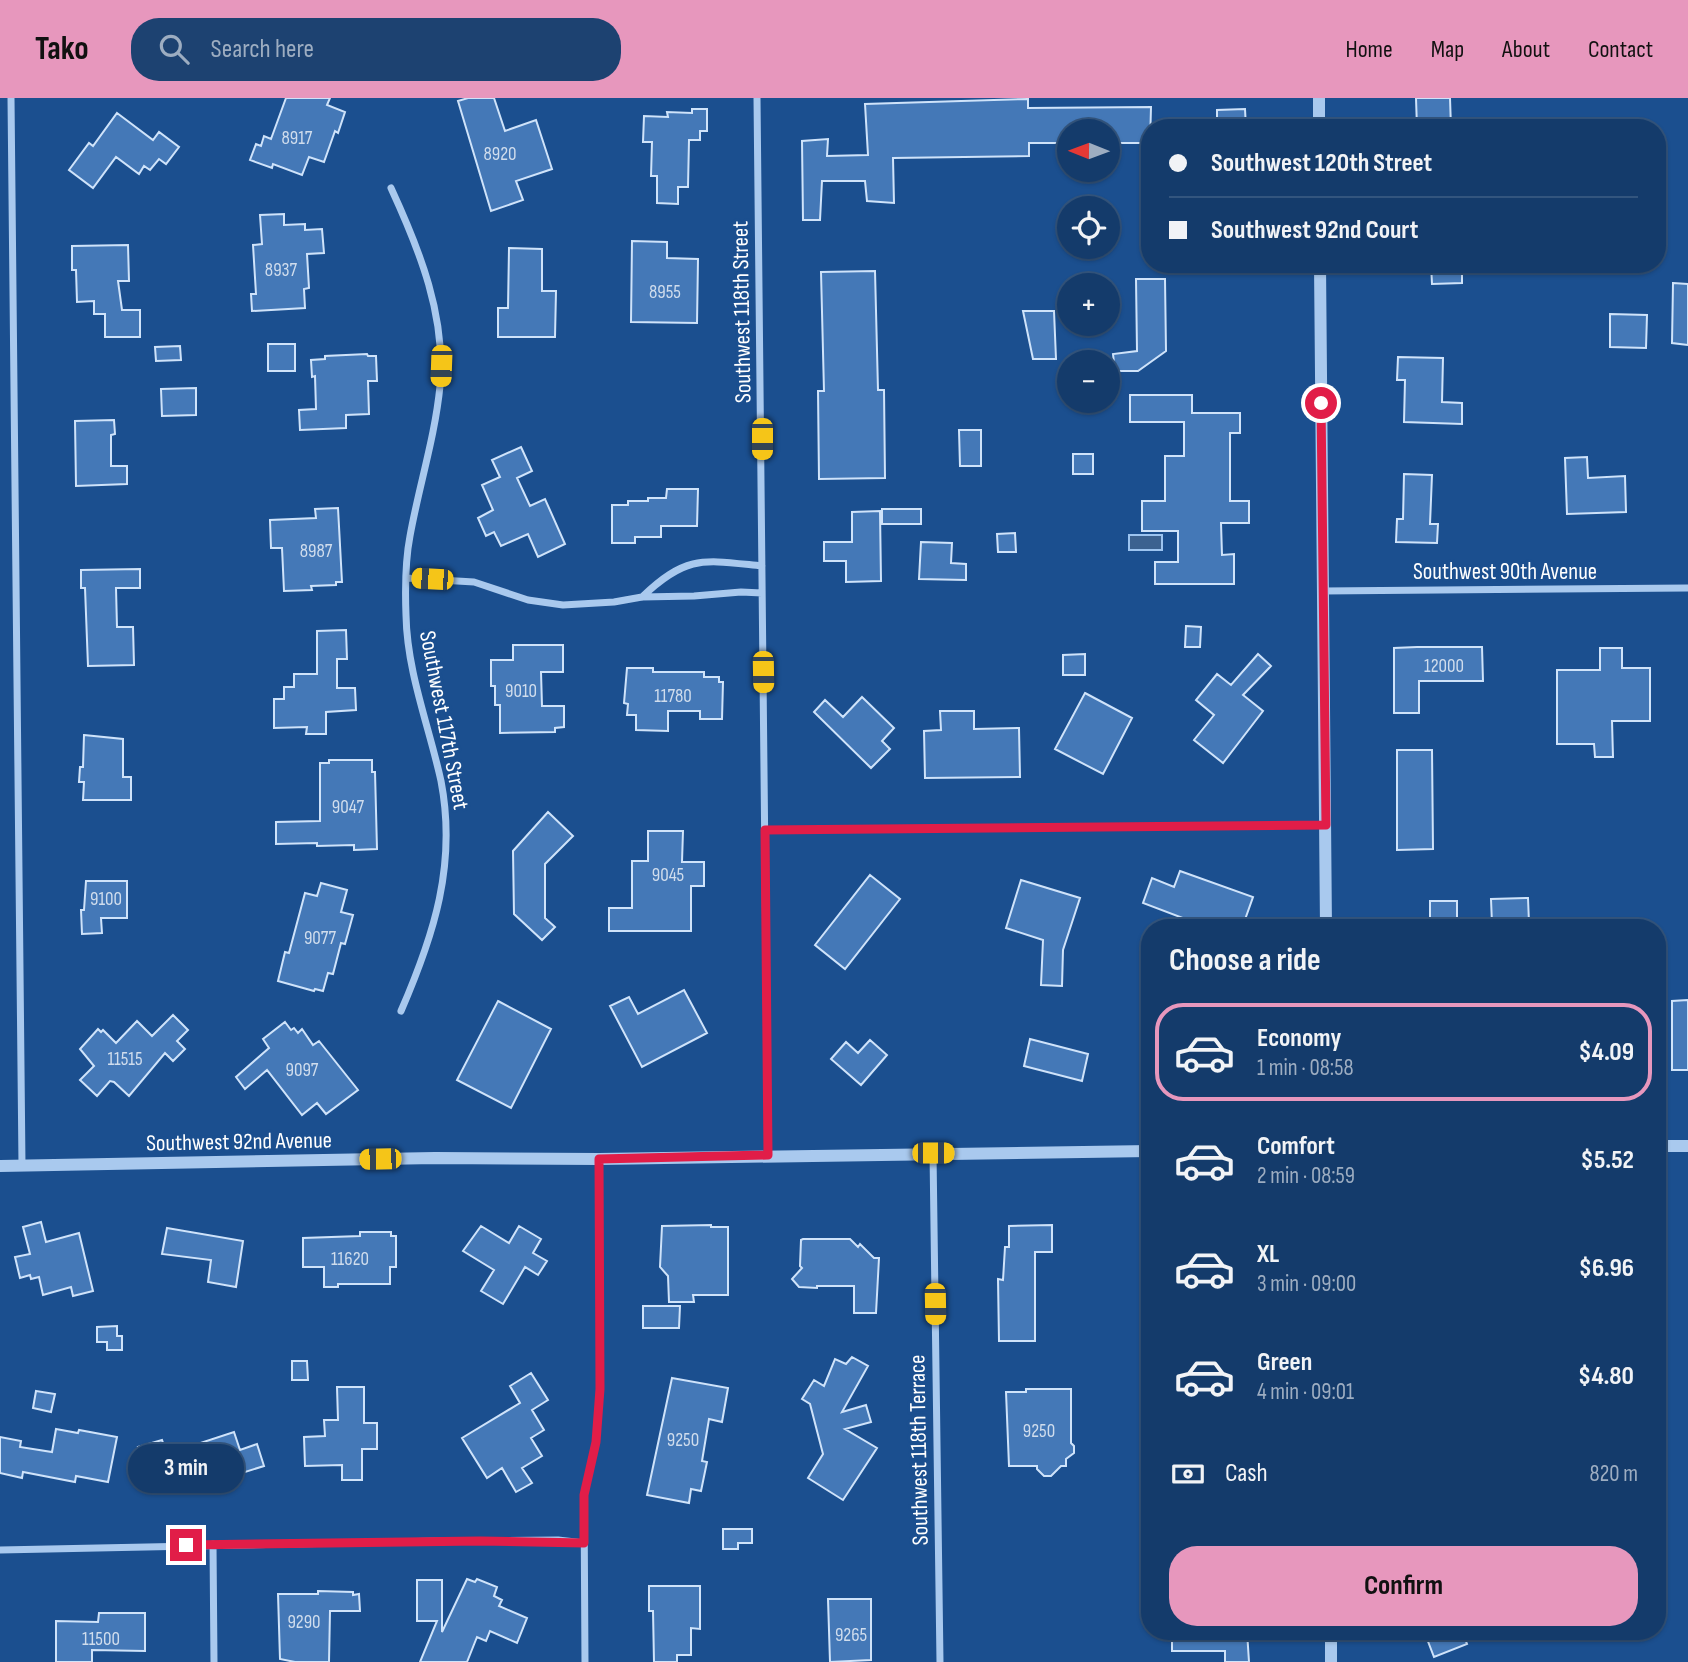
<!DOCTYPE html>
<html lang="en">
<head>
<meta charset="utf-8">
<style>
  :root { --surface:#143b6b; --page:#1d4271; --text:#f1f3f6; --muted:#9dadc1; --line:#33557e; --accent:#e797bd }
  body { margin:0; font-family:"Sofia Sans Condensed",sans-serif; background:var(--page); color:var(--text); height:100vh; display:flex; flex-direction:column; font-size:26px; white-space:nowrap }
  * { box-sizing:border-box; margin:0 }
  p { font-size:23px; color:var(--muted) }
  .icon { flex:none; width:38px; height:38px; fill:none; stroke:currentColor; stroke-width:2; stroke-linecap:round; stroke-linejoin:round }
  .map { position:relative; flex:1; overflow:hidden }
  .panel { position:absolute; left:1141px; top:821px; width:525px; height:721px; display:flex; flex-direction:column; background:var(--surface); border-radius:28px; box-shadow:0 2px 5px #0004,0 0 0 2px var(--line) }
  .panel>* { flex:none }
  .banner { position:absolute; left:1141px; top:21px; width:525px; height:154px; border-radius:28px; box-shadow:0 2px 5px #0004,0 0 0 2px var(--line); display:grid; align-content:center; height:154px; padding:0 28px; background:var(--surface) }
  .needle { width:46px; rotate:271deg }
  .buttons { position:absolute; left:1057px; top:21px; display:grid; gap:14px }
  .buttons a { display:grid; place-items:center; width:63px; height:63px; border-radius:50%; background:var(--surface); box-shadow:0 2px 5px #0004,0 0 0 2px var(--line); font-size:35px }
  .end { position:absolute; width:32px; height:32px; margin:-16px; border:9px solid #e11d48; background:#fff; box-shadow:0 0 0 4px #fff }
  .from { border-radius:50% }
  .bubble { position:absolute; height:49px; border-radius:24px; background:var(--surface); box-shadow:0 2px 5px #0004,0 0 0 2px var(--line); font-size:23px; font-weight:700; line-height:49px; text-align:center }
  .car { position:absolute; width:21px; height:42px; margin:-21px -10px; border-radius:9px; box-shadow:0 0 5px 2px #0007; background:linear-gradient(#f5c518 24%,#345 0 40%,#f5c518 0 76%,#345 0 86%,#f5c518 0) }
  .banner b { display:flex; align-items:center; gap:24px; height:66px; font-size:26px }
  .banner b+b { border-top:2px solid var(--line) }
  .banner i { width:18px; height:18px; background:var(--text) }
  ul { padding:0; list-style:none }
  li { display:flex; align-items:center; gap:21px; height:98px; margin:0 14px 10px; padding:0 14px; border:4px solid transparent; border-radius:28px }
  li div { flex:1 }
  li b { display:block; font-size:26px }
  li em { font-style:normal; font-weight:700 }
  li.current { border-color:var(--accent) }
  li>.icon { width:63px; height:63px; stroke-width:1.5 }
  h2 { padding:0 28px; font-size:32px; line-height:84px }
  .pay { display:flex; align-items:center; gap:18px; height:77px; padding:0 28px; font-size:26px }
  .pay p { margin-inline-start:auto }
  .cta { display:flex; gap:14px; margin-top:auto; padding:14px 28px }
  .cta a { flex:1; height:80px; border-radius:28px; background:var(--accent); color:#111; font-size:28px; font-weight:700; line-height:80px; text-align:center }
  header { display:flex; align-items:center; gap:42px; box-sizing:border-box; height:98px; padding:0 35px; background:var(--accent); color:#111 }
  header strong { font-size:33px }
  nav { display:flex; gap:38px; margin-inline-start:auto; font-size:24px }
  .search { width:490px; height:63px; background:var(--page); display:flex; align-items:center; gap:18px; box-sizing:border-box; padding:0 24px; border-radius:28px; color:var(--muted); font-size:26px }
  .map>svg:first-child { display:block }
</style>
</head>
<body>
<header>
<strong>Tako</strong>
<div class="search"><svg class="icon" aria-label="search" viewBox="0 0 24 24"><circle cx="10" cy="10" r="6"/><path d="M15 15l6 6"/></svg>Search here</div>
<nav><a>Home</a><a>Map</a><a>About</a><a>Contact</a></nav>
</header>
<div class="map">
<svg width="1688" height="1564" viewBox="0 0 1688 1564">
  <rect width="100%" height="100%" fill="#1b4f8f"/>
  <!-- water -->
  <path fill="#3c6290" stroke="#9cc4f0" stroke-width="2" d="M1129,437H1162V452H1129Z"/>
  <!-- building -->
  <path fill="#4478b7" stroke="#cfe3fa" stroke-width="2" d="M286,0H330L327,7L345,14L338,35L335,33L324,64L309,59L302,77L273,66L272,70L250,62L256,46L261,48L264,38L271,41Z
    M468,0H494L505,33L536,22L552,71L516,83L523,102L491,113L458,3Z
    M1416,0H1450L1451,30H1417Z
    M1028,1V10L1151,9L1150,45H1108V33H1069V45H1029V58L893,60L894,105L867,103L865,83H822L820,122H803L802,43L828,41L827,58L868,57L865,6Z
    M692,11H707V33H700V42H689L688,89H678V106L657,105V78H651L652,44H643L644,18L668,19L667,14L692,15Z
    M1245,11L1246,30H1217V12Z
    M117,15L153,42L159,34L179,49L166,66L159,61L150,72L144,68L139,76L116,59L93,90L69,72L89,45L93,48Z
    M284,116V127L305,126V132L322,131L324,155L307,156L309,190L304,191L305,210L252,213L251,196H256L253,147L262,146L260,117Z
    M632,143L667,144V160L698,161L697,225L631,224Z
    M128,147L129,183H118L122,212H140V239H105V216H94V203L77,204L76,172H72V148Z
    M509,150L542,151V193H556L555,239H498V210H508Z
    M1431,166H1462V185L1432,186Z
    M875,173L878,292H884L885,380L819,381L818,293H824L821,174Z
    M1136,181H1165L1166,253L1138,273H1115L1113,256L1137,253Z
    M1673,185L1688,186V247L1672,245Z
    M1023,213H1054L1056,261H1033Z
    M1610,216L1647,217L1646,250L1610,249Z
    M268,246H295V273H268Z
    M180,248L181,262L156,263L155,249Z
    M367,256L368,258H376L377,283H368L369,316L346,317V330L300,332L299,312L316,311L315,278L312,279L311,262L325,261V258Z
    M1398,259L1443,260L1442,304L1462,305V326L1404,324L1405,282H1397Z
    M196,290V317L162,318L161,291Z
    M1130,297H1192V315H1240V335H1230V403H1249V425H1221L1222,457L1234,456V486H1155V464H1178V433H1142V403H1165V358H1184V324H1130Z
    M114,322L115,336L111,337V368H127V386L76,388L75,323Z
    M959,332H981V368H960Z
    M521,349L532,373L517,380L530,408L545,401L565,446L538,459L528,436L501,448L494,434L486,438L478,420L493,412L482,387L500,379L492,362Z
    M1073,356H1093V376H1073Z
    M1587,359L1588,380L1625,378L1626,414L1567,416L1565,360Z
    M1404,376L1432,377L1430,426H1438L1437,445L1396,444L1397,421H1403Z
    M667,391H698L697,428H661V439H635V445H612V407H628V403H648V400H666Z
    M338,410L342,484H336V487L311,488L312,492L284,493L282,450H271L270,422L316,420L315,411Z
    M882,411H921V426H882Z
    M880,413L881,483L846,484V463H824V444H852V414Z
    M1015,435L1016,454H998L997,436Z
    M921,444L952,445L951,465L966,466V482L919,481Z
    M140,471V490H116L117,529H133L134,567L88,568L85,490H81V472Z
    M1186,528L1201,529L1200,549H1185Z
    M346,532L347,561H337V590H355L356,612L326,614V636H306L307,629L274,630V601H284V589H294V576H317V533Z
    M513,547H563V574H541L542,608H564V629L555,630V634L500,635V607H495V588H491V562H513Z
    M1417,549H1482L1483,583H1419V615H1394V550Z
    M1600,550H1622V570H1650V623H1612L1613,659H1595L1594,646H1557V572H1600Z
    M1085,556V577H1063V557Z
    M1258,556L1271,568L1243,597L1263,613L1223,665L1194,642L1214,617L1196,602L1217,576L1231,587Z
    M627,570H653V574H704V579H719V584H723L722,621H700V613H668V633L636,632V617H627L628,606L624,605Z
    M1085,595L1132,620L1103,676L1055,651Z
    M862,599L894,630L882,643L890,651L871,670L814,614L825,602L843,619Z
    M940,613H974V631L1019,630L1020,679L925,680L924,633L941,632Z
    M84,637L123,641V679H131V702H83L84,684H79L80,669H83Z
    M1397,652H1432L1433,751L1397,752Z
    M329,662H372V674H375L377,751L354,752V747L317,748V745L276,746V724L320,723V665H329Z
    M548,714L573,738L545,766V820L555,829L542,842L514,816L513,753Z
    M648,733H683L682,764H704V788H691V833H609V810H632V763H648Z
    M1180,773L1253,799L1242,830H1209L1143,805L1152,780L1174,789Z
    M870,777L900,801L845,871L815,847Z
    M1021,782L1080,800L1063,852L1062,888L1041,887L1043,842L1006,830Z
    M86,783H127V820H101L102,835L82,836L81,812H84Z
    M321,785L347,792L341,814L353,817L345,846L341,845L333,876L328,875L323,893L315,891L314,893L278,883L285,854L289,855L305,795L317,798Z
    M1528,800L1529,825L1492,826L1491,801Z
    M1430,803H1457V830H1430Z
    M684,892L707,935L642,969L610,908L629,899L638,916Z
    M1688,902V972H1672V903Z
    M498,903L551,931L511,1010L457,982Z
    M173,917L188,932L177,943L185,951L173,963L165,955L129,998L114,984L110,983L97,998L80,982L94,968L80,951L98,931L101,934L103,932L116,945L137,923L152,938Z
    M285,924L291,932L294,930L298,935L302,931L313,947L319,943L358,992L326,1016L317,1005L302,1017L267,972L245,991L236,979L269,950L263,941Z
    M1030,941L1088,956L1082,983L1024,968Z
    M870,942L887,957L861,987L831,961L846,944L858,955Z
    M41,1124L46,1144L79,1135L93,1193L73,1198L71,1189L43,1197L39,1179L31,1181L30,1177L20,1180L15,1159L30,1156L23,1129Z
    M711,1127V1129H728V1197H693L694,1204H669L668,1178L660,1169L662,1128Z
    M1052,1127V1154H1035V1243H999L998,1181L1003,1182L1005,1149H1009V1128Z
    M481,1128L509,1145L519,1128L541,1141L533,1155L547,1163L538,1177L525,1169L503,1206L481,1193L494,1172L463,1153Z
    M167,1130L243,1143L236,1189L208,1184L211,1162L162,1156Z
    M360,1134H391V1138H396V1169H390V1186H338V1189H324V1169H303V1140L360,1138Z
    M803,1141H850L858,1149L860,1146L874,1160H879L876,1215H854V1188H817V1190L799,1189L792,1181L802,1170L800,1168L801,1142Z
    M643,1208H680L679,1230H643Z
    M117,1228V1238H122V1252H107V1244H97V1229Z
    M852,1259L868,1268L842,1314L866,1307L871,1324L845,1331L877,1350L843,1402L808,1380L823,1356L810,1306L802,1301L814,1282L824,1288L835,1261L846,1266Z
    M292,1263H307L308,1282H292Z
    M531,1275L548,1302L532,1312L544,1332L531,1340L542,1358L522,1370L532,1385L516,1394L502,1370L487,1380L462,1340L520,1305L510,1288Z
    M672,1280L728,1290L722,1324L709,1321L702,1363L707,1364L701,1393L691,1391L689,1405L647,1397Z
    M337,1289H364V1325H377V1351H362V1382H342V1367L305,1368L304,1339L325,1338L324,1322H338Z
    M1026,1291H1071V1345L1074,1348V1355L1066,1361V1368H1061L1051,1378H1044L1037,1371V1368H1009L1006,1294H1026Z
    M36,1293L55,1296L51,1314L33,1310Z
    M56,1331L78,1335L79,1332L117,1339L108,1384L76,1378L75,1384L23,1374L22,1380L0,1375V1339L21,1343L20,1349L52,1354Z
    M234,1334L240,1352L257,1346L264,1368L204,1387L202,1381L182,1388L176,1371L165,1375L163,1367L146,1373L138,1349L162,1342L167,1356Z
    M723,1431H752V1445H738V1451H723Z
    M467,1481L475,1484L477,1481L497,1489L494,1498L502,1502L499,1508L527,1520L517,1545L490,1533L486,1543L477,1539L467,1564H420L437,1523H417V1482H442V1534Z
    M649,1488H700V1531L691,1530V1557H677V1564H654L653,1513H649Z
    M318,1493L353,1494V1497L359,1496L360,1513H330L329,1564H295L280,1561L278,1496H318Z
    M828,1501H871V1562L830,1564Z
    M99,1515H145V1553L92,1552V1564H56V1523L98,1524Z
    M1172,1533H1247L1249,1564H1225V1553H1172Z
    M1424,1533H1462L1467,1546L1434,1559Z"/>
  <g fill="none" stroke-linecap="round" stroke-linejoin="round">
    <!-- minor -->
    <path stroke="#a9c9ee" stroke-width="7" d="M11,0L22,1067
      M757,0L768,1057
      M391,90C420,153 446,218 440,288C435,339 419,388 410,438C405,464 405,491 406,517C407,574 429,628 441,683C457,766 434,837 401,913
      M406,480L474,484L528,502L563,507L614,504L642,499L694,498L741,494L762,495
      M1323,493L1688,490
      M642,499C687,456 704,462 762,468
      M765,732L1326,727
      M933,1055L940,1564
      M213,1446L214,1564
      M0,1452L441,1443L558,1442L584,1445
      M585,1564L584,1397L596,1344L600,1291L599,1061"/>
    <!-- tertiary -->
    <path stroke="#a9c9ee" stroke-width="12" d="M1319,0V30
      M1320,166L1326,830
      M1657,1048H1688
      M0,1068L435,1060L599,1061L1150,1053
      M1331,1533V1564"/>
  </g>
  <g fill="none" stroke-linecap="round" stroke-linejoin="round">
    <!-- route -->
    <path stroke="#e11d48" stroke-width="9" d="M186,1447L480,1443L584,1445V1397L596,1344L600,1291L599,1061L768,1057L765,732L1326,727L1321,305"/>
  </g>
  <g text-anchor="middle" stroke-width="6" stroke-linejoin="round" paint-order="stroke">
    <!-- number labels -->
    <g font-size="19" fill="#d0dded">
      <text x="297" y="46">8917</text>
      <text x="500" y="62">8920</text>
      <text x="281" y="178">8937</text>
      <text x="665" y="200">8955</text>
      <text x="316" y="459">8987</text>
      <text x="1444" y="574">12000</text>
      <text x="521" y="599">9010</text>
      <text x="673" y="604">11780</text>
      <text x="348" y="715">9047</text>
      <text x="668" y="783">9045</text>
      <text x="106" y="807">9100</text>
      <text x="320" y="846">9077</text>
      <text x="125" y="967">11515</text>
      <text x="302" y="978">9097</text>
      <text x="350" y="1167">11620</text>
      <text x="1039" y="1339">9250</text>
      <text x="683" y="1348">9250</text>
      <text x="304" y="1530">9290</text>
      <text x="851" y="1543">9265</text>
      <text x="101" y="1547">11500</text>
    </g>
    <!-- street labels -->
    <g font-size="23" fill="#fff" stroke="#1b4f8f">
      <text transform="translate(741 214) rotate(-91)" y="8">Southwest 118th Street</text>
      <text x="1505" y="481">Southwest 90th Avenue</text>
      <text transform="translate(445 622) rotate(79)" y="8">Southwest 117th Street</text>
      <text transform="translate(239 1043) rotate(-1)" y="8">Southwest 92nd Avenue</text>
      <text transform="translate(918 1352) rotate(-91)" y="8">Southwest 118th Terrace</text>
    </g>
  </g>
</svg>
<div class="buttons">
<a><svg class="needle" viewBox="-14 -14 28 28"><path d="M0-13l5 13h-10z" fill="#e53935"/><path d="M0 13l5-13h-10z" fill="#9dadc1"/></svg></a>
<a><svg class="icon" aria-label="locate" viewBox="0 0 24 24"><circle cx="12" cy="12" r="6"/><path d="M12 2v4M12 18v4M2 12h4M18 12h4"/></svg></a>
<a>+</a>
<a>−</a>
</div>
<i class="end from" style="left:1321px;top:305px"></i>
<i class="end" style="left:186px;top:1447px"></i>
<div class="bubble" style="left:128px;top:1346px;width:116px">3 min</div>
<i class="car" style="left:441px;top:268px;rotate:182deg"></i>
<i class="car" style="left:762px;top:341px;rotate:180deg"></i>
<i class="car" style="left:432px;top:481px;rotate:273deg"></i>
<i class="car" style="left:763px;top:574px;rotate:179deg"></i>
<i class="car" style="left:933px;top:1055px;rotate:90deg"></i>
<i class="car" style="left:380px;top:1061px;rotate:269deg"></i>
<i class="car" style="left:935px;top:1206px;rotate:179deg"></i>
<div class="banner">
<b><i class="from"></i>Southwest 120th Street</b>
<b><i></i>Southwest 92nd Court</b>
</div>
<section class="panel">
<h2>Choose a ride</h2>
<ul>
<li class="current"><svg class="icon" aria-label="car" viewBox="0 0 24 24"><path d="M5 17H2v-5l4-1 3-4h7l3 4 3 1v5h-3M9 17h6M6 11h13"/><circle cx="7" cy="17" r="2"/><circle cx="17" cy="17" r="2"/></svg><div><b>Economy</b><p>1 min · 08:58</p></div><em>$4.09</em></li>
<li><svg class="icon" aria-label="car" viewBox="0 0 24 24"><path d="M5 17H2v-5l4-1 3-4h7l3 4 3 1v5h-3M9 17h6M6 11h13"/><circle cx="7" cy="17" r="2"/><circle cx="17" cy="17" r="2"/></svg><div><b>Comfort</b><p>2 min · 08:59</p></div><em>$5.52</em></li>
<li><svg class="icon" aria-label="car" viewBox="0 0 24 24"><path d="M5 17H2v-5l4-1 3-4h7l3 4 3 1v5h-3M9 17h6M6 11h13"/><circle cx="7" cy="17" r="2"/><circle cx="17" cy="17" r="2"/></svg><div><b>XL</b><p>3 min · 09:00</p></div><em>$6.96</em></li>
<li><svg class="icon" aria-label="car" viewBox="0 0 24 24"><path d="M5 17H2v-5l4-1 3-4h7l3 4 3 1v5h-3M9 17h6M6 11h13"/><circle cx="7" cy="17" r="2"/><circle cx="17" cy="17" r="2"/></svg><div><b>Green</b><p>4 min · 09:01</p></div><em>$4.80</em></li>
</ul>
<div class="pay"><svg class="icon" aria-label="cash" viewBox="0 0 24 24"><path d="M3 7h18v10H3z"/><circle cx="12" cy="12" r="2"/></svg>Cash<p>820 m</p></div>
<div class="cta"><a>Confirm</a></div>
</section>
</div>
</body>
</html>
